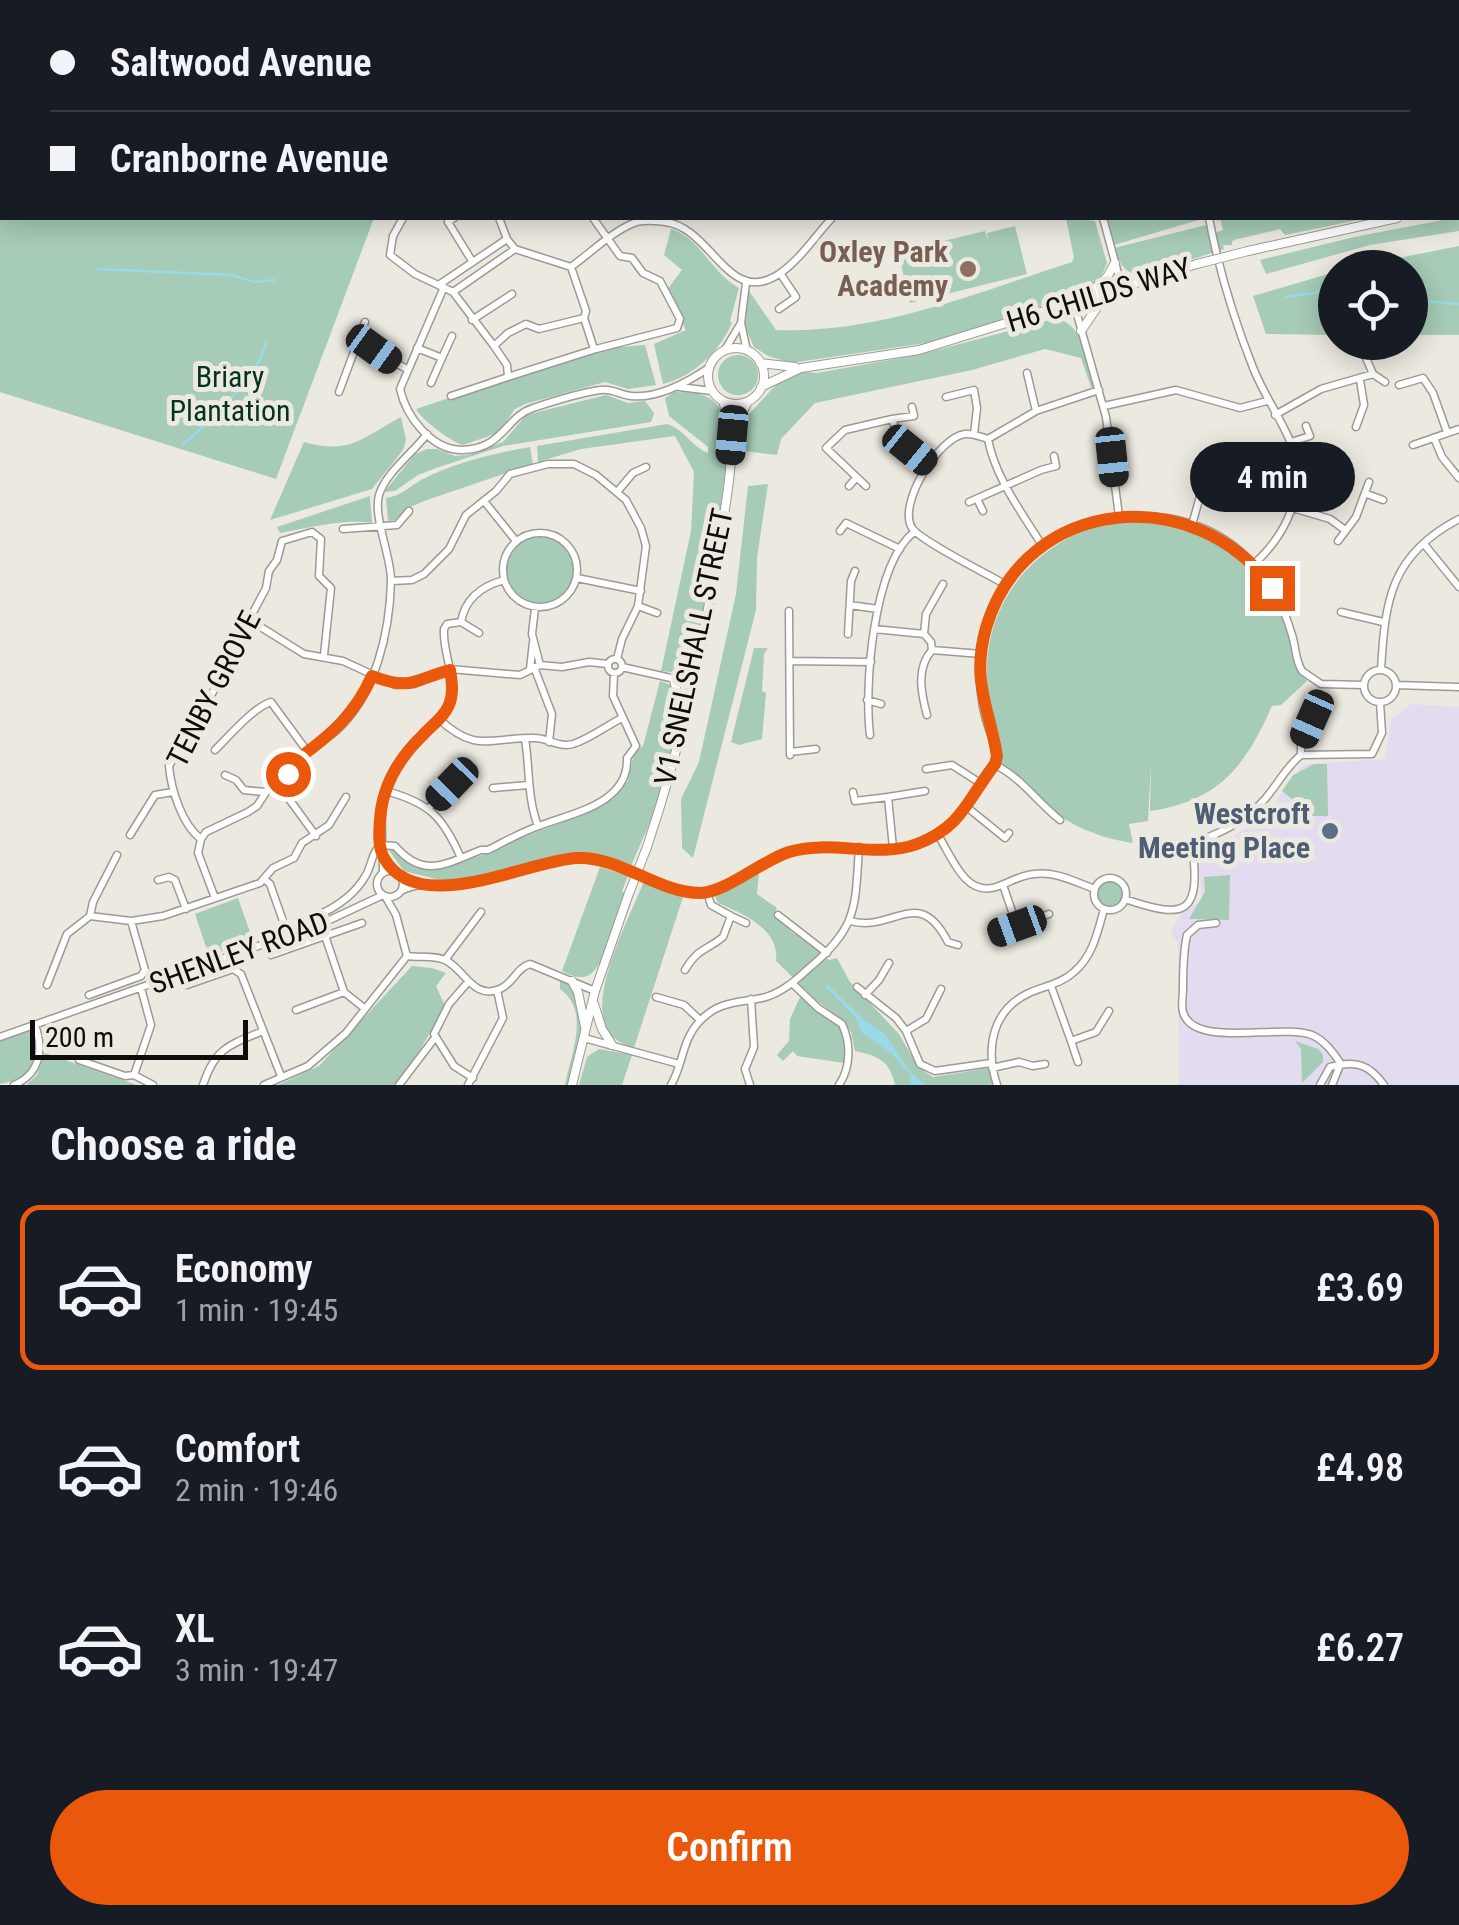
<!DOCTYPE html>
<html lang="en">
<head>
<meta charset="utf-8">
<style>
  :root { --surface:#171b24; --page:#20242c; --text:#f1f3f6; --muted:#9ea1a6; --line:#363941; --accent:#ea580c }
  body { margin:0; font-family:"Roboto Condensed",sans-serif; background:var(--page); color:var(--text); height:100vh; display:flex; flex-direction:column; font-size:38px; white-space:nowrap }
  * { box-sizing:border-box; margin:0 }
  p { font-size:32px; color:var(--muted) }
  .icon { flex:none; width:55px; height:55px; fill:none; stroke:currentColor; stroke-width:2; stroke-linecap:round; stroke-linejoin:round }
  .map { position:relative; height:1085px; overflow:hidden }
  .drawer { display:flex; flex-direction:column; background:var(--surface); flex:1 }
  .drawer>* { flex:none }
  .hud { position:absolute; left:0px; top:0px; width:1460px; height:220px; box-shadow:0 5px 25px #0003; display:grid; align-content:center; height:220px; padding:0 50px; background:var(--surface) }
  .buttons { position:absolute; left:1318px; top:250px; display:grid; gap:20px }
  .buttons a { display:grid; place-items:center; width:110px; height:110px; border-radius:50%; background:var(--surface); box-shadow:0 5px 25px #0003; font-size:50px }
  .scale { position:absolute; left:30px; bottom:25px; width:218px; box-sizing:border-box; padding-left:10px; border:5px solid #0e0d0b; border-top:0; font-size:28px; line-height:35px; white-space:nowrap; color:#0e0d0b; -webkit-text-stroke:8px #ece9e0; paint-order:stroke }
  .end { position:absolute; width:45px; height:45px; margin:-22px; border:12px solid #ea580c; background:#fff; box-shadow:0 0 0 5px #fff }
  .from { border-radius:50% }
  .bubble { position:absolute; height:70px; border-radius:35px; background:var(--surface); box-shadow:0 5px 25px #0003; font-size:32px; font-weight:600; line-height:70px; text-align:center }
  .car { position:absolute; width:30px; height:60px; margin:-30px -15px; border-radius:12px; box-shadow:0 0 8px 2px #0007; background:linear-gradient(#222 24%,#8ab4d8 0 40%,#222 0 76%,#8ab4d8 0 86%,#222 0) }
  .hud b { display:flex; align-items:center; gap:35px; height:95px; font-size:38px }
  .hud b+b { border-top:2px solid var(--line) }
  .hud i { width:25px; height:25px; background:var(--text) }
  ul { padding:0; list-style:none }
  li { display:flex; align-items:center; gap:30px; height:165px; margin:0 20px 15px; padding:0 30px; border:5px solid transparent; border-radius:20px }
  li div { flex:1 }
  li b { display:block; font-size:38px }
  li em { font-style:normal; font-weight:600 }
  li.selected { border-color:var(--accent) }
  li>.icon { width:90px; height:90px; stroke-width:1.5 }
  h2 { padding:0 50px; font-size:45px; line-height:120px }
  .action { display:flex; gap:20px; margin-top:auto; padding:20px 50px }
  .action a { flex:1; height:115px; border-radius:60px; background:var(--accent); color:#fff; font-size:40px; font-weight:600; line-height:115px; text-align:center }
  .map>svg:first-child { display:block }
</style>
</head>
<body>
<div class="map">
<svg width="1459" height="1085" viewBox="0 0 1459 1085">
  <rect width="100%" height="100%" fill="#ece9e0"/>
  <!-- commercial -->
  <path fill="#e3dbf0" d="M1411,704L1459,707V1085H1179L1178,943L1171,933L1180,915L1202,900L1198,859L1268,813L1303,764L1385,759L1391,719Z"/>
  <!-- green -->
  <path fill="#a6cbb7" d="M0,0L385,2H2V218H374L276,479L0,392Z
    M1459,217V231L1370,245L1266,274L1260,260L1354,237Z
    M1066,218L1095,221L1107,263L1101,277L1089,288L1070,301L926,343L791,363L768,356L754,347L745,327L749,291L776,330C879,334 976,293 1072,262L1074,258Z
    M1107,218H1205L1114,245Z
    M1220,218H1368L1285,235L1280,229L1238,239L1232,241V245H1223L1224,249L1141,276C1124,273 1119,263 1114,248L1210,224L1214,233L1223,230Z
    M1015,226L1027,274L910,303L898,252L985,231L988,240L987,233Z
    M671,229C701,238 711,273 739,288L730,321L732,323C719,352 694,376 663,384L654,344L686,330L666,291L682,270L664,255Z
    M1459,246V335H1410V268L1353,267Z
    M1335,272V335L1266,334L1253,296Z
    M1057,318C1084,326 1087,360 1095,384L1092,390L1081,358L1045,349L972,370L815,403L781,439L777,455L737,450L742,422L773,388L783,379L803,372L817,373L918,355Z
    M645,345L656,385L628,389L605,382L525,404L515,409L498,433L463,445C451,442 421,419 416,409L594,349Z
    M718 375a20 20 0 1 1 40 0a20 20 0 1 1-40 0Z
    M674,392C726,390 729,417 723,457L727,458L717,537L708,571V595L695,663L681,673L661,671L691,531L694,472L675,436L581,449L538,462L537,446L667,424C684,429 691,446 708,453V447L669,416L665,398Z
    M606,395L628,403L645,401L654,413L651,422L503,446L436,468L418,475L395,491L384,492L415,454L427,449H437L455,456L467,455L503,442L526,415Z
    M401,417L406,440L403,450L372,489L270,520L304,442C349,455 362,438 401,417Z
    M530,447L533,464L424,501L408,508L395,520L388,521L386,498C401,496 409,487 421,480C453,463 495,453 530,447Z
    M768,484L757,558L756,610L693,858L682,848L681,799L699,762L736,594L748,486Z
    M370,496L372,523C348,518 305,528 280,533L277,527Z
    M1126,519C1206,520 1260,556 1289,631C1296,649 1292,667 1307,681L1281,705L1272,706C1246,764 1221,801 1150,811L1151,761L1148,821L1129,824L1133,843C1099,838 1067,825 1041,801C1027,788 1018,774 1001,764C1002,748 998,741 992,727C987,715 987,694 987,681C983,595 1044,532 1126,519Z
    M507 570a33 33 0 1 1 66 0a33 33 0 1 1-66 0Z
    M754,648H768L764,654L762,691L766,693L762,739L739,745L731,742Z
    M660,681L671,685C696,736 648,823 630,869L583,856L477,880L444,881L404,871L388,849L395,848C425,877 433,870 469,859C486,854 500,850 515,840L584,814L614,798L628,781L634,753L643,746Z
    M1314,764H1327L1328,816H1305L1307,811L1282,791L1293,775Z
    M600,867L628,876L622,891L625,893C619,912 605,970 587,976C578,979 570,975 562,971Z
    M759,872L757,894L777,908L774,914L794,934L797,933L829,960L837,958L850,982L899,1034L918,1067L933,1077L989,1068L995,1085H895C890,1061 879,1056 855,1051L851,1032L844,1021L816,1000L776,961C780,929 742,913 718,903L715,896Z
    M1230,875L1229,920L1189,919L1205,892L1204,877Z
    M644,881L683,897L634,1048C624,1044 614,1041 608,1031C586,997 632,913 644,881Z
    M1098 894a12 12 0 1 1 24 0a12 12 0 1 1-24 0Z
    M238,898L253,941L209,956L195,914Z
    M412,966L432,968L446,973L436,986L445,1006L419,1052L395,1085H278L319,1066Z
    M560,978C597,998 576,1053 569,1085H565C571,1053 591,1011 560,989Z
    M800,997L839,1026L846,1052L844,1063L797,1056L793,1051L783,1061L777,1055L789,1041L790,1019Z
    M30,1031L35,1034C42,1062 28,1080 0,1084V1041Z
    M1295,1041L1318,1049L1323,1055V1062L1302,1083L1301,1049Z
    M599,1049L632,1055L622,1085H579L587,1057Z
    M45,1053L134,1084L136,1085H26L37,1075Z"/>
  <!-- water -->
  <path fill="#99d9e8" d="M827,984L864,1020L885,1034L910,1072L926,1085H910L911,1076L891,1053L861,1032L856,1018L825,986Z"/>
  <g fill="none" stroke-linecap="round" stroke-linejoin="round">
    <!-- stream -->
    <path stroke="#99d9e8" stroke-width="2.5" d="M897,0L898,2
      M488,2V0
      M98,269L231,275L255,282L275,280
      M1286,297L1320,292L1335,294
      M1410,300L1459,304
      M183,445C209,420 261,376 266,341"/>
    <!-- street casing -->
    <g stroke="#9d9a92" stroke-width="9">
      <path id="street" d="M768,0L793,2
        M926,0L929,2
        M1006,0V2
        M1054,0L1059,2
        M1190,0L1192,2
        M1330,0L1334,2
        M809,2H817
        M849,2L852,0
        M1274,2L1276,0
        M1458,7H1459
        M1458,59L1459,55
        M1458,74L1459,75
        M1458,148H1459
        M403,218L393,236L390,255L415,274L453,292L494,346L508,333L526,324L539,329L584,318L586,311L571,267
        M454,218L448,222L472,261
        M499,218L507,239L515,249
        M1103,218L1122,288
        M1209,218C1218,266 1234,319 1252,365C1262,392 1279,415 1290,441C1309,487 1288,533 1254,564
        M746,283L741,323L747,351
        M440,284L507,239
        M444,287L400,389C406,416 431,450 462,450C504,449 505,417 533,408C554,401 578,393 600,390C612,388 620,395 631,396C658,399 688,382 710,367
        M453,292L515,249L571,267C590,253 613,231 634,223C644,219 655,221 665,222C712,227 728,308 779,274C801,259 815,236 832,218
        M1074,304L1106,417L1119,516
        M779,309L796,297L780,273
        M584,318L594,349
        M472,320L512,294
        M358,343L407,369
        M1367,344L1366,358L1373,374
        M494,346L507,365L508,377L596,349L677,328L680,319L660,281L643,273L632,258L620,256L593,218
        M417,348L442,358L452,336
        M724,351L741,323
        M1027,373L1036,411
        M431,383L442,358
        M1399,385L1423,378L1433,393L1447,432
        M679,387L712,391
        M339,392L365,322
        M451,396L508,377
        M946,397L974,390L977,408L974,434
        M1104,406L1176,390L1240,408L1267,401
        M1275,415L1321,389L1373,374L1385,382
        M892,419L914,416L912,407
        M1356,427L1364,405L1360,380
        M1434,438L1442,457L1459,478
        M988,439C995,478 1023,514 1043,547
        M1291,442L1310,436L1306,426
        M1413,445L1459,429
        M1199,461L1207,471L1223,470
        M849,486L856,478
        M866,486L826,448L845,430L892,419L900,441L929,466
        M617,492L633,473L646,467
        M1367,494L1383,500
        M977,499L983,511
        M484,501L516,541
        M969,502L1041,470L1056,466L1054,456
        M1293,508L1330,519L1345,530
        M1192,525L1207,471
        M343,529L397,525L409,511
        M840,531L846,523L900,549
        M503 570a37 37 0 1 1 74 0a37 37 0 1 1-74 0Z
        M1338,541L1356,517L1369,482
        M1424,544L1459,587
        M577,578L641,591
        M391,581L412,580L424,574L449,549L466,515L496,491L510,474L548,464H574L596,475L626,500L641,528L646,546L638,606L622,639L617,659
        M1006,585C988,574 922,542 912,528C897,504 939,437 965,434C973,433 981,437 988,439L1036,411L1099,390
        M850,605L878,609
        M638,606L657,613
        M535,608L532,634L540,665
        M789,611L790,755
        M1341,612L1383,622
        M251,621L304,654L343,661L395,685L414,684L450,669L520,675L540,665L562,667L589,662L608,664
        M461,622C465,598 482,586 504,580
        M874,629L924,634L931,642L932,650L981,654
        M848,634L851,581L855,571
        M924,634L926,614L943,584
        M608 666a7 7 0 1 1 14 0a7 7 0 1 1-14 0Z
        M790,661L871,662
        M534,667L552,714L549,742
        M622,667L693,683
        M530,669L533,642
        M1381,670C1385,601 1390,555 1459,519
        M1364 686a16 16 0 1 1 32 0a16 16 0 1 1-32 0Z
        M1396,685L1459,687
        M867,700L881,704
        M927,715C921,693 916,668 932,650
        M439,719C476,754 491,737 535,738C548,738 559,748 573,744C589,739 606,726 622,718
        M870,735C864,686 873,565 914,532
        M525,739C530,770 527,797 538,826
        M215,750C229,736 254,707 271,702L307,751
        M790,752L816,749
        M1301,755L1372,754L1382,733L1380,702
        M995,765C1021,777 1037,802 1060,820
        M926,769L952,765L980,783
        M225,775L236,780L244,790L265,792
        M276,781L316,836
        M493,788L528,785
        M386,791C430,803 443,817 461,858
        M853,792L855,801L888,797L893,848
        M888,797L925,791
        M429,808L453,784
        M968,808L1005,838L1009,833
        M130,835L155,795L173,792
        M938,835C952,857 965,897 996,887C1009,883 1020,875 1034,874C1056,871 1075,882 1095,889
        M201,839L206,832L248,812L257,806L272,783L297,767L299,757C311,749 325,740 337,730C376,694 390,631 391,580C391,556 373,517 379,495C386,472 413,453 427,434
        M201,839C182,825 171,789 169,766L233,658L240,637L266,588L269,571L277,560L282,541L312,532L321,539L319,576L331,588L324,655
        M201,839L198,853L215,898
        M1149,852C1192,845 1235,833 1265,799C1278,784 1286,767 1301,755V743L1312,719
        M377 884a13 13 0 1 1 26 0a13 13 0 1 1-26 0Z
        M383,873C383,822 373,790 410,747C422,734 440,723 448,707C460,682 442,655 444,629L447,624L461,622L479,633
        M1094 894a16 16 0 1 1 32 0a16 16 0 1 1-32 0Z
        M264,879L270,884L283,921
        M158,880L169,877L175,880L186,909
        M401,891C421,881 439,886 460,884C504,881 549,853 593,859C627,864 659,890 693,892C726,895 757,862 789,852C831,839 877,859 917,844C954,830 960,814 980,783C984,777 991,772 994,765C1000,754 993,741 989,729C978,699 978,663 985,632C1010,521 1158,480 1241,552C1266,574 1283,603 1292,635C1296,647 1295,660 1302,671L1321,684L1364,685
        M385,896L396,915L407,956C419,958 436,955 447,961C465,971 474,1000 500,989C514,983 516,968 530,964L595,991
        M1125,899C1188,921 1201,913 1192,844
        M778,915L827,953
        M90,916L131,921L163,916L260,883L273,868L294,858L302,843L329,825L346,797
        M731,916L746,923
        M314,917C333,909 355,895 366,875C372,865 371,854 380,845L395,846C424,880 447,863 481,850H488C504,842 521,832 539,826C572,813 629,804 627,758L636,746L613,696L614,674
        M850,921C894,933 918,884 948,942L958,945
        M1216,923L1198,925L1187,935C1183,953 1183,971 1183,989C1183,996 1181,1006 1183,1012C1193,1050 1286,1022 1314,1036C1326,1042 1334,1054 1341,1064
        M321,924L344,992L364,1008
        M1017,926L1049,914
        M996,933L1017,926L1003,885
        M271,955L362,923
        M445,960L481,912
        M685,970C698,948 706,951 723,937L731,916L711,905L707,892
        M468,982L449,1004L434,1034L454,1066L473,1078
        M792,983L818,1008L842,1024C851,1043 851,1067 839,1085
        M47,985L67,934L90,916L93,902L117,855
        M187,985L233,969L241,974L281,1076
        M1051,986L1071,1041L1096,1032L1109,1011
        M857,987L896,1018L906,1031
        M141,988L151,1025L134,1075L153,1085
        M941,989L926,1019L906,1031L920,1064L935,1071L991,1063
        M89,995L141,976L145,970L131,921
        M865,995L879,980L889,963
        M656,997L684,1005L700,1020
        M296,1010L344,992
        M0,1037L321,924L383,895
        M584,1038L679,1064
        M1071,1041L1078,1062
        M79,1060L125,1076L134,1075
        M992,1068L1019,1062L1033,1066L1045,1064
        M14,1085C40,1074 44,1050 35,1025
        M203,1085C215,1048 229,1045 263,1031
        M264,1085L308,1066L346,1033L407,956
        M399,1085L434,1039
        M468,1085L503,1018L497,990
        M671,1085C683,1065 682,1040 699,1022C718,1001 737,1003 762,998C780,994 795,981 808,969C858,927 855,909 859,847
        M750,1085L745,1069L754,1047L751,999
        M997,1085C985,1048 992,1009 1031,992C1046,986 1062,983 1074,972C1093,956 1098,931 1104,909
        M1320,1085L1330,1067C1355,1060 1369,1064 1384,1085
        M1332,1085L1340,1065"/>
    </g>
    <!-- secondary casing -->
    <g stroke="#9d9a92" stroke-width="10">
      <path id="secondary" d="M1458,206L1459,205
        M1248,251L1397,218
        M1084,299L1107,277L1115,263
        M1081,331L1107,293
        M708 376a28 28 0 1 1 56 0a28 28 0 1 1-56 0Z
        M760,363L795,367
        M761,387L801,368L919,350L1197,264
        M732,435L747,403
        M674,679L683,719
        M647,847C681,746 704,643 720,539C727,495 739,444 723,401
        M572,981L578,992L585,1027
        M594,1004L602,1029L612,1045
        M572,1085L595,991L628,896"/>
    </g>
    <!-- street -->
    <use href="#street" stroke="#fff" stroke-width="6"/>
    <!-- secondary -->
    <use href="#secondary" stroke="#fff" stroke-width="8"/>
    <!-- secondary-bridge casing -->
    <g stroke="#9d9a92" stroke-width="10" stroke-linecap="butt">
      <path id="secondary-bridge" d="M1197,264L1248,251
        M628,896L647,847"/>
    </g>
    <!-- secondary-bridge -->
    <use href="#secondary-bridge" stroke="#fff" stroke-width="8"/>
  </g>
  <g fill="none" stroke-linecap="round" stroke-linejoin="round">
    <!-- route -->
    <path stroke="#ea580c" stroke-width="12" d="M288,774L297,768L299,758C332,734 355,714 372,676C412,691 413,680 450,670C452,682 454,695 448,707C443,718 431,726 423,735C398,759 382,786 380,820C379,833 378,847 384,858C418,919 528,860 577,858C620,856 658,893 700,893C727,892 761,861 789,852C831,839 877,859 917,844C962,827 968,799 995,764L997,756C989,707 971,681 986,628C1025,495 1196,481 1272,588"/>
  </g>
  <!-- markers -->
  <circle fill="#8d6e63" stroke="#ece9e0" stroke-width="4" cx="968" cy="269" r="10"/>
  <circle fill="#5c6f8a" stroke="#ece9e0" stroke-width="4" cx="1330" cy="831" r="10"/>
  <g text-anchor="middle" stroke-width="10" stroke-linejoin="round" paint-order="stroke">
    <!-- education labels -->
    <g font-size="30" font-weight="bold" fill="#785e54" stroke="#ece9e0" text-anchor="end">
      <text x="948" y="262">Oxley Park<tspan x="948" dy="34">Academy</tspan></text>
    </g>
    <!-- street labels -->
    <g font-size="30" fill="#0e0d0b" stroke="#ece9e0">
      <text transform="translate(1099 295) rotate(-17)" y="10">H6 CHILDS WAY</text>
      <text transform="translate(694 647) rotate(-78)" y="10">V1 SNELSHALL STREET</text>
      <text transform="translate(214 689) rotate(-63)" y="10">TENBY GROVE</text>
      <text transform="translate(239 953) rotate(-20)" y="10">SHENLEY ROAD</text>
    </g>
    <!-- park labels -->
    <g font-size="30" fill="#053321" stroke="#ece9e0">
      <text x="230" y="387">Briary<tspan x="230" dy="34">Plantation</tspan></text>
    </g>
    <!-- service labels -->
    <g font-size="30" font-weight="bold" fill="#4e5e75" stroke="#ece9e0" text-anchor="end">
      <text x="1310" y="824">Westcroft<tspan x="1310" dy="34">Meeting Place</tspan></text>
    </g>
  </g>
</svg>
<div class="buttons">
<a><svg class="icon" aria-label="locate" viewBox="0 0 24 24"><circle cx="12" cy="12" r="6"/><path d="M12 2v4M12 18v4M2 12h4M18 12h4"/></svg></a>
</div>
<div class="scale">200 m</div>
<i class="end from" style="left:288px;top:774px"></i>
<i class="end" style="left:1272px;top:588px"></i>
<div class="bubble" style="left:1190px;top:442px;width:165px">4 min</div>
<i class="car" style="left:374px;top:349px;rotate:126deg"></i>
<i class="car" style="left:732px;top:435px;rotate:185deg"></i>
<i class="car" style="left:910px;top:450px;rotate:129deg"></i>
<i class="car" style="left:1112px;top:457px;rotate:174deg"></i>
<i class="car" style="left:1312px;top:719px;rotate:204deg"></i>
<i class="car" style="left:452px;top:784px;rotate:224deg"></i>
<i class="car" style="left:1017px;top:926px;rotate:250deg"></i>
<div class="hud">
<b><i class="from"></i>Saltwood Avenue</b>
<b><i></i>Cranborne Avenue</b>
</div>
</div>
<section class="drawer">
<h2>Choose a ride</h2>
<ul>
<li class="selected"><svg class="icon" aria-label="car" viewBox="0 0 24 24"><path d="M5 17H2v-5l4-1 3-4h7l3 4 3 1v5h-3M9 17h6M6 11h13"/><circle cx="7" cy="17" r="2"/><circle cx="17" cy="17" r="2"/></svg><div><b>Economy</b><p>1 min · 19:45</p></div><em>£3.69</em></li>
<li><svg class="icon" aria-label="car" viewBox="0 0 24 24"><path d="M5 17H2v-5l4-1 3-4h7l3 4 3 1v5h-3M9 17h6M6 11h13"/><circle cx="7" cy="17" r="2"/><circle cx="17" cy="17" r="2"/></svg><div><b>Comfort</b><p>2 min · 19:46</p></div><em>£4.98</em></li>
<li><svg class="icon" aria-label="car" viewBox="0 0 24 24"><path d="M5 17H2v-5l4-1 3-4h7l3 4 3 1v5h-3M9 17h6M6 11h13"/><circle cx="7" cy="17" r="2"/><circle cx="17" cy="17" r="2"/></svg><div><b>XL</b><p>3 min · 19:47</p></div><em>£6.27</em></li>
</ul>
<div class="action"><a>Confirm</a></div>
</section>
</body>
</html>
